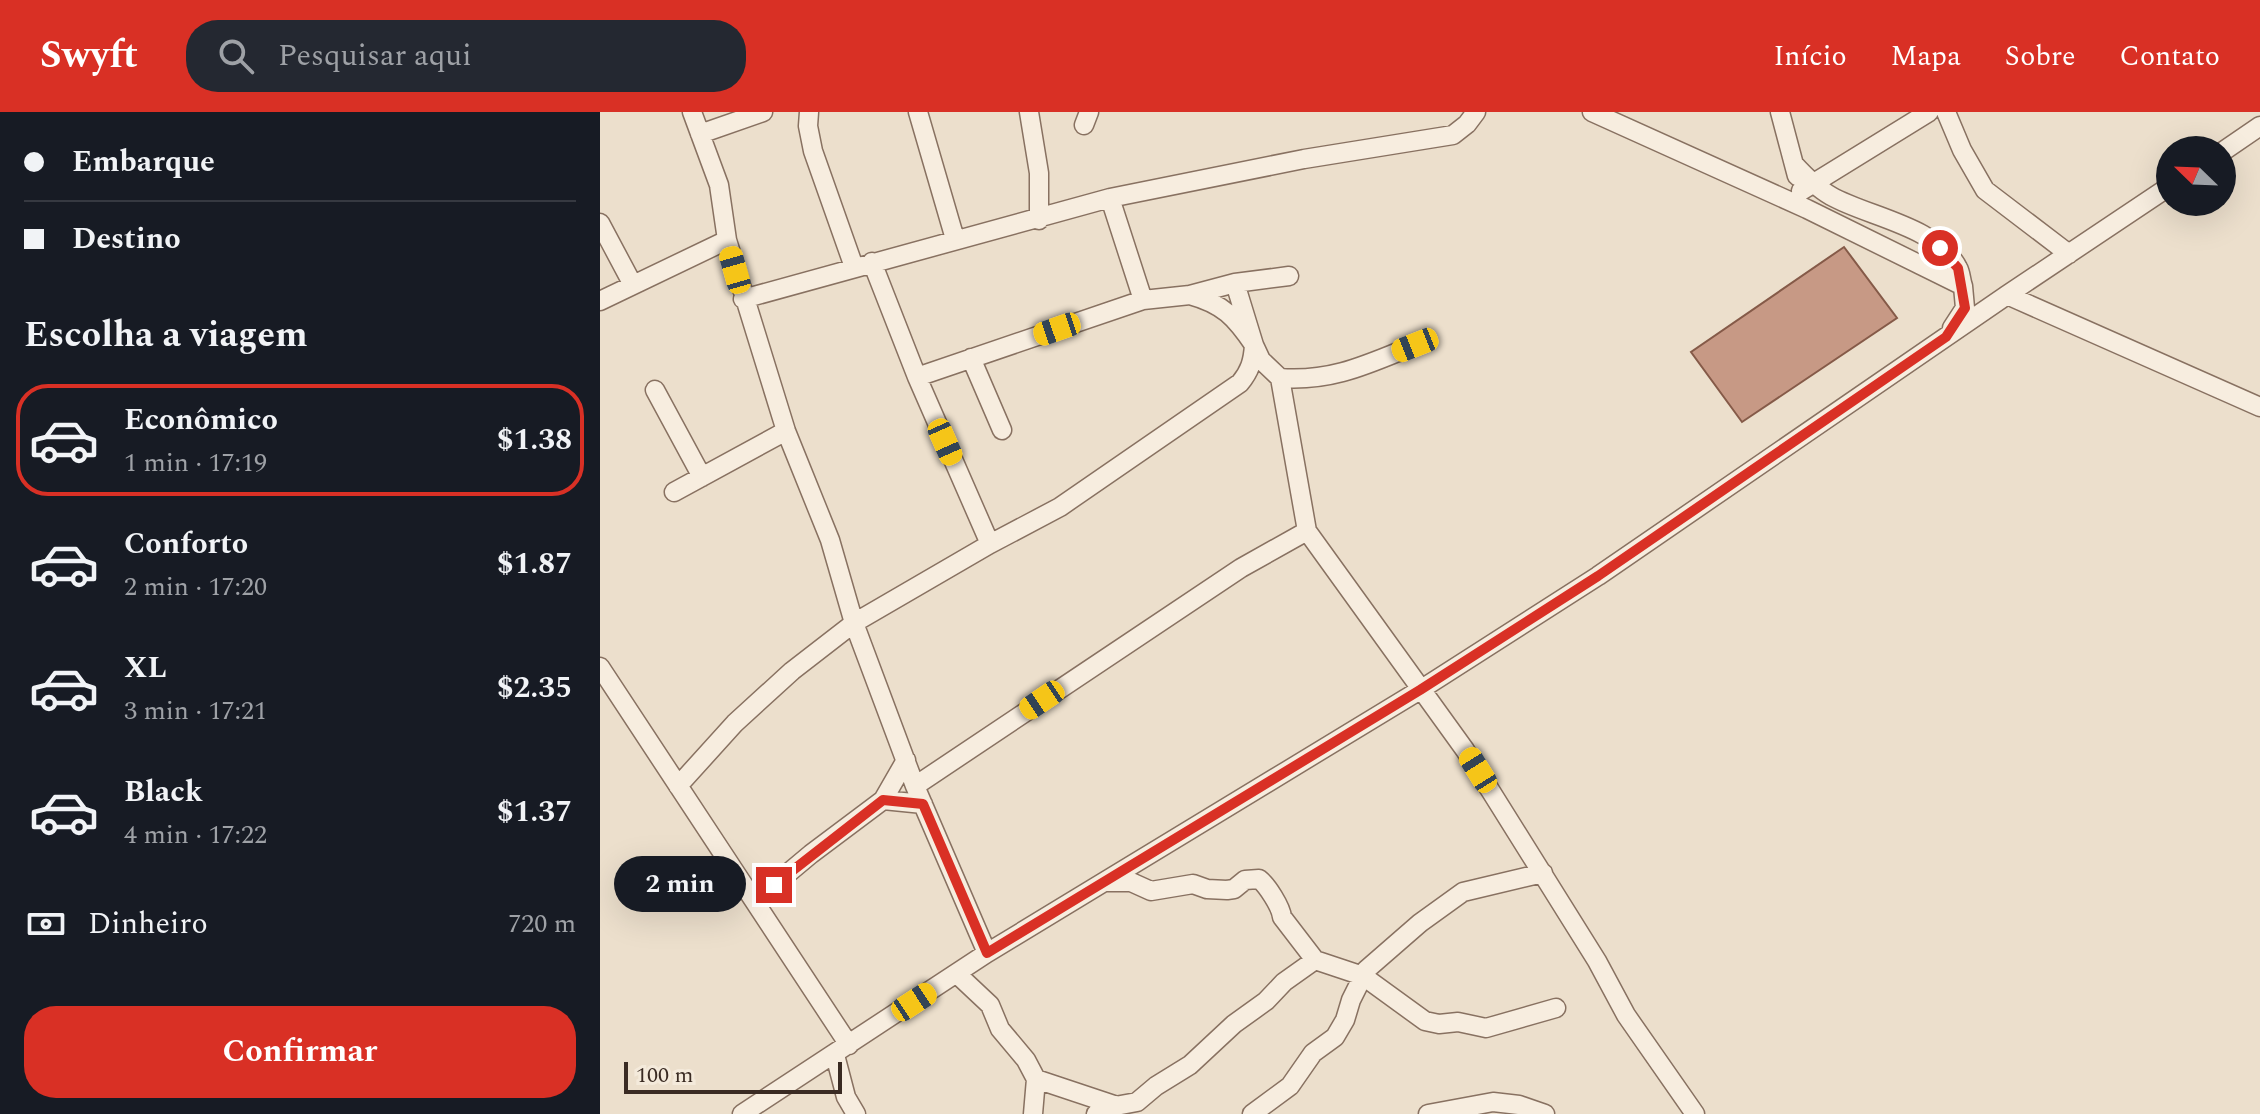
<!DOCTYPE html>
<html lang="pt">
<head>
<meta charset="utf-8">
<style>
  :root { --surface:#171b24; --page:#242831; --text:#f1f3f6; --muted:#9ea1a6; --line:#363941; --accent:#d93025 }
  body { margin:0; font-family:Spectral,serif; background:var(--page); color:var(--text); height:100vh; display:flex; flex-direction:column; font-size:30px; white-space:nowrap }
  * { box-sizing:border-box; margin:0 }
  p { font-size:26px; color:var(--muted) }
  .icon { flex:none; width:44px; height:44px; fill:none; stroke:currentColor; stroke-width:2; stroke-linecap:round; stroke-linejoin:round }
  .map { position:relative; flex:1; overflow:hidden }
  .side { display:flex; flex-direction:column; background:var(--surface); width:600px }
  .side>* { flex:none }
  .banner { display:grid; align-content:center; height:176px; padding:0 24px; background:var(--surface) }
  .needle { width:52px; rotate:293deg }
  .buttons { position:absolute; left:1556px; top:24px; display:grid; gap:16px }
  .buttons a { display:grid; place-items:center; width:80px; height:80px; border-radius:50%; background:var(--surface); box-shadow:0 8px 32px #0002; font-size:40px }
  .scale { position:absolute; left:24px; bottom:20px; width:218px; box-sizing:border-box; padding-left:8px; border:4px solid #3a2b23; border-top:0; font-size:22px; line-height:28px; white-space:nowrap; color:#3a2b23; -webkit-text-stroke:6px #f4eadb; paint-order:stroke }
  .end { position:absolute; width:36px; height:36px; margin:-18px; border:10px solid #d93025; background:#fff; box-shadow:0 0 0 4px #fff }
  .from { border-radius:50% }
  .bubble { position:absolute; height:56px; border-radius:28px; background:var(--surface); box-shadow:0 8px 32px #0002; font-size:26px; font-weight:700; line-height:56px; text-align:center }
  .car { position:absolute; width:24px; height:48px; margin:-24px -12px; border-radius:10px; box-shadow:0 0 6px 2px #0007; background:linear-gradient(#f5c518 24%,#345 0 40%,#f5c518 0 76%,#345 0 86%,#f5c518 0) }
  .banner b { display:flex; align-items:center; gap:28px; height:76px; font-size:30px }
  .banner b+b { border-top:2px solid var(--line) }
  .banner i { width:20px; height:20px; background:var(--text) }
  ul { padding:0; list-style:none }
  li { display:flex; align-items:center; gap:24px; height:112px; margin:0 16px 12px; padding:0 8px; border:4px solid transparent; border-radius:32px }
  li div { flex:1 }
  li b { display:block; font-size:30px }
  li em { font-style:normal; font-weight:700 }
  li.current { border-color:var(--accent) }
  li>.icon { width:72px; height:72px; stroke-width:1.5 }
  h2 { padding:0 24px; font-size:36px; line-height:96px }
  .pay { display:flex; align-items:center; gap:20px; height:88px; padding:0 24px; font-size:30px }
  .pay p { margin-inline-start:auto }
  .primary-button { display:flex; gap:16px; margin-top:auto; padding:16px 24px }
  .primary-button a { flex:1; height:92px; border-radius:32px; background:var(--accent); color:#fff; font-size:32px; font-weight:700; line-height:92px; text-align:center }
  header { display:flex; align-items:center; gap:48px; box-sizing:border-box; height:112px; padding:0 40px; background:var(--accent); color:#fff }
  header strong { font-size:38px }
  nav { display:flex; gap:44px; margin-inline-start:auto; font-size:28px }
  .search { width:560px; height:72px; background:var(--page); display:flex; align-items:center; gap:20px; box-sizing:border-box; padding:0 28px; border-radius:32px; color:var(--muted); font-size:30px }
  main { display:flex; flex:1; min-height:0 }
  .map>svg:first-child { display:block }
</style>
</head>
<body>
<header>
<strong>Swyft</strong>
<div class="search"><svg class="icon" aria-label="search" viewBox="0 0 24 24"><circle cx="10" cy="10" r="6"/><path d="M15 15l6 6"/></svg>Pesquisar aqui</div>
<nav><a>Início</a><a>Mapa</a><a>Sobre</a><a>Contato</a></nav>
</header>
<main>
<section class="side">
<div class="banner">
<b><i class="from"></i>Embarque</b>
<b><i></i>Destino</b>
</div>
<h2>Escolha a viagem</h2>
<ul>
<li class="current"><svg class="icon" aria-label="car" viewBox="0 0 24 24"><path d="M5 17H2v-5l4-1 3-4h7l3 4 3 1v5h-3M9 17h6M6 11h13"/><circle cx="7" cy="17" r="2"/><circle cx="17" cy="17" r="2"/></svg><div><b>Econômico</b><p>1 min · 17:19</p></div><em>$1.38</em></li>
<li><svg class="icon" aria-label="car" viewBox="0 0 24 24"><path d="M5 17H2v-5l4-1 3-4h7l3 4 3 1v5h-3M9 17h6M6 11h13"/><circle cx="7" cy="17" r="2"/><circle cx="17" cy="17" r="2"/></svg><div><b>Conforto</b><p>2 min · 17:20</p></div><em>$1.87</em></li>
<li><svg class="icon" aria-label="car" viewBox="0 0 24 24"><path d="M5 17H2v-5l4-1 3-4h7l3 4 3 1v5h-3M9 17h6M6 11h13"/><circle cx="7" cy="17" r="2"/><circle cx="17" cy="17" r="2"/></svg><div><b>XL</b><p>3 min · 17:21</p></div><em>$2.35</em></li>
<li><svg class="icon" aria-label="car" viewBox="0 0 24 24"><path d="M5 17H2v-5l4-1 3-4h7l3 4 3 1v5h-3M9 17h6M6 11h13"/><circle cx="7" cy="17" r="2"/><circle cx="17" cy="17" r="2"/></svg><div><b>Black</b><p>4 min · 17:22</p></div><em>$1.37</em></li>
</ul>
<div class="pay"><svg class="icon" aria-label="cash" viewBox="0 0 24 24"><path d="M3 7h18v10H3z"/><circle cx="12" cy="12" r="2"/></svg>Dinheiro<p>720 m</p></div>
<div class="primary-button"><a>Confirmar</a></div>
</section>
<div class="map">
<svg width="1660" height="1002" viewBox="0 0 1660 1002">
  <rect width="100%" height="100%" fill="#ecdfcc"/>
  <!-- building -->
  <path fill="#c79985" stroke="#855a48" stroke-width="2" d="M1244,135L1297,206L1142,310L1091,240Z"/>
  <g fill="none" stroke-linecap="round" stroke-linejoin="round">
    <!-- minor casing -->
    <g stroke="#887161" stroke-width="21">
      <path id="minor" d="M92,0L119,73L127,128L186,319L230,428L254,511L315,674L387,841
        M209,0L208,14L213,39L254,155
        M318,0L355,127
        M429,0L439,61V108
        M992,0L1207,97L1363,174L1365,196L1352,216
        M1180,0L1197,64
        M1346,0L1362,38L1385,78L1469,142
        M484,13L489,0
        M100,22L163,0
        M1622,40L1660,14
        M1194,52C1205,64 1217,76 1231,84C1268,105 1337,114 1358,156C1361,161 1361,169 1363,174
        M1201,79L1329,0
        M510,86L543,188
        M0,111L33,173
        M272,150L317,265L390,432
        M635,171L654,233L661,248L680,266L707,419L865,638L997,849L1026,903L1095,1002
        M1407,183L1660,295
        M143,187L510,86L704,47L853,23L867,12L876,0
        M0,189L127,128
        M371,246L402,318
        M317,265L543,188L590,183L635,171L689,164
        M680,266C732,270 768,252 815,233
        M55,278L102,365
        M74,380L186,319
        M0,555L249,933
        M78,674L135,611L192,559L254,511L390,432L460,395L640,271C650,259 653,249 654,233C635,205 623,192 590,183
        M315,674L641,456L707,419
        M283,688L323,692
        M506,770H531L551,779L593,772L607,777L627,778L634,777L645,768L659,767C667,773 681,795 682,805L715,848
        M156,788L211,742L283,688L306,648
        M357,862L390,893L400,917L426,948L436,967L433,1002
        M235,943L246,985L256,1002
        M436,967L517,994
        M142,1002L387,841L820,578L998,464L1407,183L1570,74
        M496,1002L504,996L537,990L556,974L590,953L634,912L666,889L684,870L715,848L763,864L825,909L839,912L858,910L886,916L956,896
        M652,1002L690,974L713,941L735,925L745,908L751,888L766,858L820,811L863,780L943,761
        M828,1002L893,990L919,993L945,1002"/>
    </g>
    <!-- minor -->
    <use href="#minor" stroke="#f7eddf" stroke-width="18"/>
  </g>
  <g fill="none" stroke-linecap="round" stroke-linejoin="round">
    <!-- route -->
    <path stroke="#d93025" stroke-width="10" d="M174,773L283,688L323,692L387,841L820,578L998,464L1346,225L1365,196L1358,156L1340,136"/>
  </g>
</svg>
<div class="buttons">
<a><svg class="needle" viewBox="-14 -14 28 28"><path d="M0-13l5 13h-10z" fill="#e53935"/><path d="M0 13l5-13h-10z" fill="#9ea1a6"/></svg></a>
</div>
<div class="scale">100 m</div>
<i class="end from" style="left:1340px;top:136px"></i>
<i class="end" style="left:174px;top:773px"></i>
<div class="bubble" style="left:14px;top:744px;width:132px">2 min</div>
<i class="car" style="left:135px;top:158px;rotate:344deg"></i>
<i class="car" style="left:457px;top:217px;rotate:251deg"></i>
<i class="car" style="left:815px;top:233px;rotate:248deg"></i>
<i class="car" style="left:345px;top:330px;rotate:156deg"></i>
<i class="car" style="left:442px;top:588px;rotate:236deg"></i>
<i class="car" style="left:878px;top:658px;rotate:328deg"></i>
<i class="car" style="left:314px;top:890px;rotate:57deg"></i>
</div>
</main>
</body>
</html>
